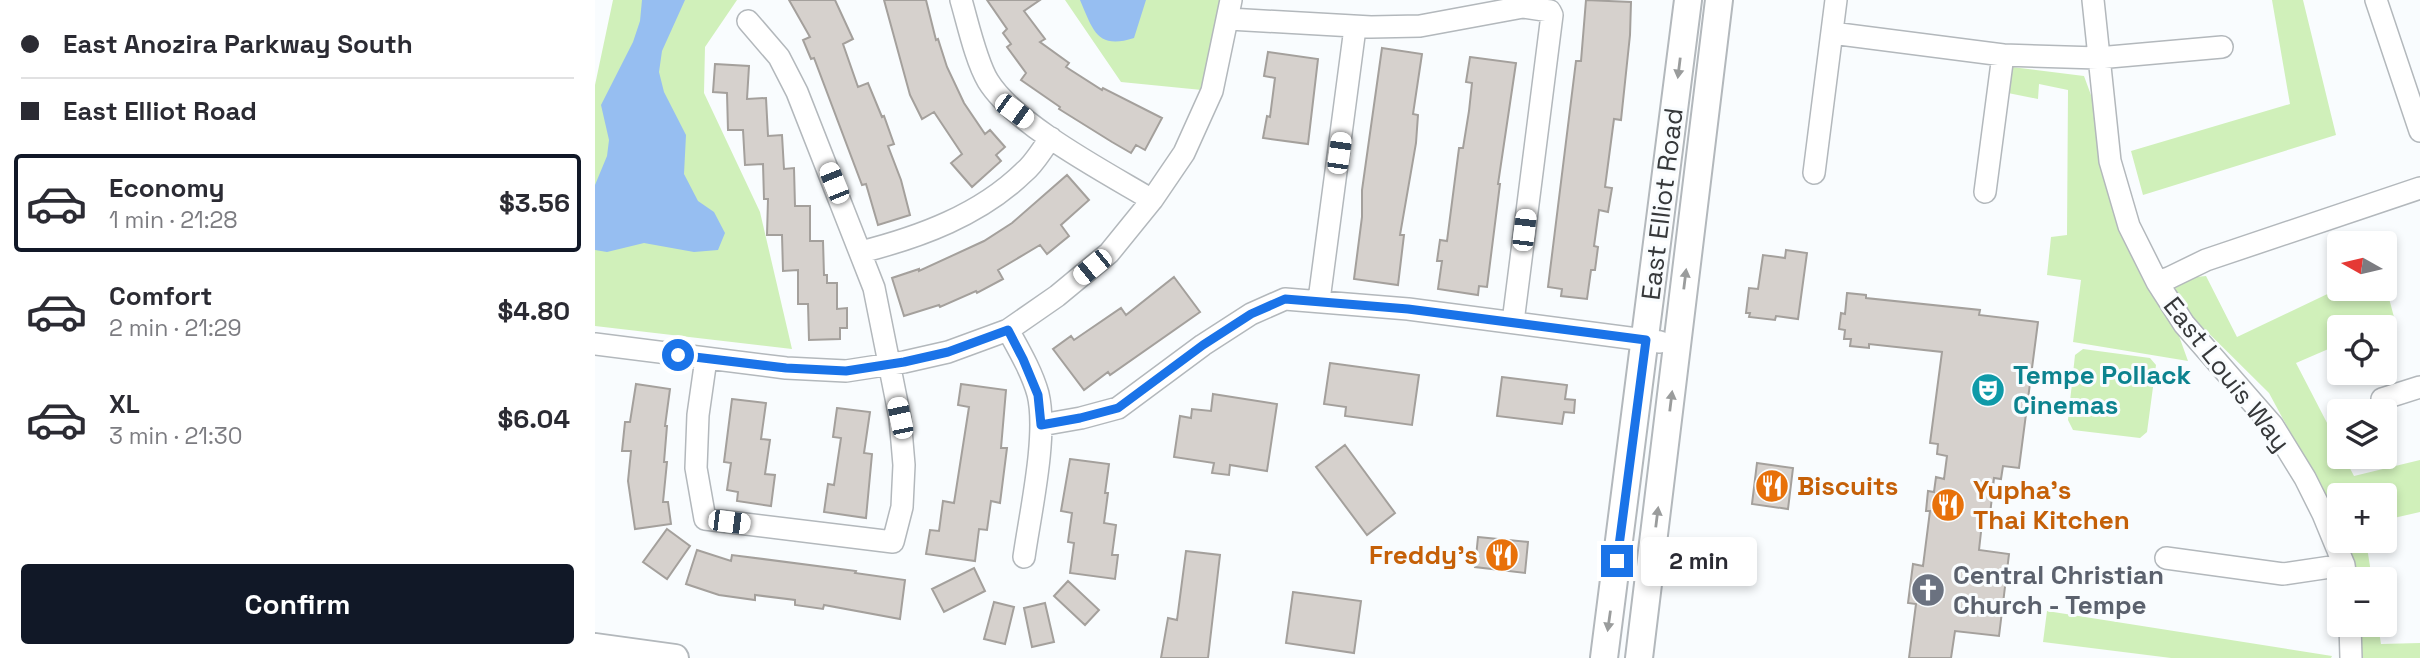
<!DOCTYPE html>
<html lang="en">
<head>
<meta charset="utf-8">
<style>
  :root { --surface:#fff; --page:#f7f7f7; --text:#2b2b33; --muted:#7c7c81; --line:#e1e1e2; --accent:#111827 }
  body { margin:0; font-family:"Space Grotesk",sans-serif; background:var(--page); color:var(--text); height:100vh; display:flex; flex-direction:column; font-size:26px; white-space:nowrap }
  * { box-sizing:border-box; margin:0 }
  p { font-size:23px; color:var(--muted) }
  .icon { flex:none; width:38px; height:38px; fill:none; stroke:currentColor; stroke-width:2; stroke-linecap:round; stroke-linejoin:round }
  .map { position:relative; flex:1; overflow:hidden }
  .sheet { display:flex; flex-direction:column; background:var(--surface); width:595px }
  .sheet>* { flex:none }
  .banner { display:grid; align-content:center; height:154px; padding:0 21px; background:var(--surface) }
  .needle { width:46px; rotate:278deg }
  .tools { position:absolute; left:1732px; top:231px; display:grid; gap:14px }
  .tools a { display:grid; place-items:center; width:70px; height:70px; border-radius:7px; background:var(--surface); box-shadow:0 4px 10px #0003; font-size:35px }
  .end { position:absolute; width:32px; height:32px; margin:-16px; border:9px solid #1a73e8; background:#fff; box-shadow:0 0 0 4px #fff }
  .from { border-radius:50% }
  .bubble { position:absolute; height:49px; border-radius:7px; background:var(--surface); box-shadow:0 4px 10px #0003; font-size:23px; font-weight:700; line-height:49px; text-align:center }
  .car { position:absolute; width:21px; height:42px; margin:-21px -10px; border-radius:9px; box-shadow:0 0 5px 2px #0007; background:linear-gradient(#fff 24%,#345 0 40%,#fff 0 76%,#345 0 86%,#fff 0) }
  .banner b { display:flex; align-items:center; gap:24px; height:66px; font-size:26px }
  .banner b+b { border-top:2px solid var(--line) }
  .banner i { width:18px; height:18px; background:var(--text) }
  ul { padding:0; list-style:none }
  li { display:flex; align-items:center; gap:21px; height:98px; margin:0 14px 10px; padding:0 7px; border:4px solid transparent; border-radius:7px }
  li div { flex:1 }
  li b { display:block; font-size:26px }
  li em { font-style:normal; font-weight:700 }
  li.selected { border-color:var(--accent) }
  li>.icon { width:63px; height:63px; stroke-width:1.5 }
  .primary-button { display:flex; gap:14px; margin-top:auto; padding:14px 21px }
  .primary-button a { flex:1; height:80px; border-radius:7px; background:var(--accent); color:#fff; font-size:28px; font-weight:700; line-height:80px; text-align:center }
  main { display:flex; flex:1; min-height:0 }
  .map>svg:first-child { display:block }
</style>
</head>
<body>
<main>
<section class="sheet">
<div class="banner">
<b><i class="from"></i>East Anozira Parkway South</b>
<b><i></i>East Elliot Road</b>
</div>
<ul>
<li class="selected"><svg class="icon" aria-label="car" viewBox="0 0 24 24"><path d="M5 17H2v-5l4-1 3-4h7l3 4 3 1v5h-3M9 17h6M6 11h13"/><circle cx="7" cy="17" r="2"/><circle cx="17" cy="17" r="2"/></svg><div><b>Economy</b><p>1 min · 21:28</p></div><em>$3.56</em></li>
<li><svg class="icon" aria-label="car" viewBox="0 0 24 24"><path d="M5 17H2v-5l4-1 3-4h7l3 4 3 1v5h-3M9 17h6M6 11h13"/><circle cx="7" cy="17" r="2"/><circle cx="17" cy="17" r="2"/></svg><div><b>Comfort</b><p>2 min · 21:29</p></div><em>$4.80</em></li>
<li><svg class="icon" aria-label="car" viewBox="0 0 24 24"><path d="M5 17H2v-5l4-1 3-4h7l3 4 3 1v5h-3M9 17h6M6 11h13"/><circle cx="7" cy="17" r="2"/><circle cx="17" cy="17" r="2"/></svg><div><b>XL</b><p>3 min · 21:30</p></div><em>$6.04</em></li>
</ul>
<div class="primary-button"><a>Confirm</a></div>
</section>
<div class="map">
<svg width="1825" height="658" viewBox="0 0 1825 658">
  <rect width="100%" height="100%" fill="#f9fcfe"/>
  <!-- green -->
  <path fill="#d0f0ba" d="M18,0H142L110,47L109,93L165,212L197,349L0,326V85Z
    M470,0H636L617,91L526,82Z
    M1677,0H1708L1741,135L1548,195L1536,151L1695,104Z
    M1417,67L1489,76L1564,281L1611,276L1642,337L1745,288L1790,289V283L1800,321L1785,327H1745V344L1701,363L1745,448V457H1749L1759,476L1825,460V512L1790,520V495H1745V525L1674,393L1566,286L1593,361L1478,342L1486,280L1452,275L1456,237L1472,235L1473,90L1444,84L1443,99L1408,92Z
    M1488,349L1555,358L1561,365L1552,432L1545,438L1478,430L1473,420L1480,355Z
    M1753,541H1771L1777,579H1760Z
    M1452,611L1737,656L1736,658H1576L1448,642Z
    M1766,625H1783L1786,644L1825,643V658H1766Z"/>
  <!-- water -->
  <path fill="#96bef1" d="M47,0H90L67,51L64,72L69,92L91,135L89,174L103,201L119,212L130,233L123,250L99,252L49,243L12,252L0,250V185L12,156L14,140L6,105L38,42L45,21Z
    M485,0H551L539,38C502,50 498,30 485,0Z"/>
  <!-- building -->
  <path fill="#d6d1cd" stroke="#a4a09c" stroke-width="2" d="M194,0H240L258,39L248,44L263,87L273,83L287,117L289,116L299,144L293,146L306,180L315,215L283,225L271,184L267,185L219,58L216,59L208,40L215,37Z
    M289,0H331L341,40L343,39L352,67L369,103L390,134L395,130L410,147L401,155L406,161L377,187L356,163L367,154L339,112L327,119L315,95Z
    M392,0H445L429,11L450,39L445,42L474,63L471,67L507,90L508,88L567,118L550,150L541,145L536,153L517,142L464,109L465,107L426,80L431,73L412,47L416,44L408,33L412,29Z
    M991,0L1036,2L1035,35L1026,120L1019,119L1010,187L1017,188L1013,212L1004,210L999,246L1003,247L1000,270H996L992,299L966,296L967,289L953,287L981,61H986Z
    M787,48L827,54L818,114L823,115L821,143L805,235H809L803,285L759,279L767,217V190Z
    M673,52L723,59L713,144L668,138L672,116L675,117L680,78L669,76Z
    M875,57L921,63L903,184H905L892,287L884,286L883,295L843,289L847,261H842L845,240L852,241L864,148H868L874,111L877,83L871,82Z
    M120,64L154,66L152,99L171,98L173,136L187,135L189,169L199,168L200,206H215V241H228L229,275H232V283H242V309L252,308V328H245V339L214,340L213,304H203V270L188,271L187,235H172L173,199H169L168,164L150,165L148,130H133L132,93L118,92Z
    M472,175L494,200L466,225L474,236L452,254L445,245L403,270L408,279L382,293L381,291L345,307L344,305L309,316L297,278L324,269V271L389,241L417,223Z
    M1191,250L1212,253L1203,319L1181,316L1180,320L1154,317L1155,313H1151L1154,288L1163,289L1168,255L1190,258Z
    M579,277L605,312L515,375L513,372L489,390L458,349L476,336L479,340L526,308L531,315Z
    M1252,293L1271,295V298L1385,310L1384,315L1443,322L1424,468L1408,466L1406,479L1399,478L1395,515L1388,514L1384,550L1414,554L1404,636L1360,631L1356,658H1314L1321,604L1313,603L1318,564L1328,566L1335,511H1331L1333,491L1339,492L1341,477L1349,479L1352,456L1342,454L1343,444L1335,443L1347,352L1274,344V348L1255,346L1256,339H1249L1250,330L1244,329L1246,313L1250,314Z
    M735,363L824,375L817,425L750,416L751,407L729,404Z
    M907,377L972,385L970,399L980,400L979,413L969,412L967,424L902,416Z
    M41,384L75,389L70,426H72L69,462H72L68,502H73L76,524L40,529L33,481L36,451H27L30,422H35Z
    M366,384L411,390L406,448H412L405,503L396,501L392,530L384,529L380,561L331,554L335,530L344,531L348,501L359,503L374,407L363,405Z
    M618,394L682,404L672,471L635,465L634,475L617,473L619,463L579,457L585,416L596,418L597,409L616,411Z
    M137,399L171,403L166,439L175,440L170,474L180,475L176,506L142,501L143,492L132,490L136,463L129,462Z
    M242,408L275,412L269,453L277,454L271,518L229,512L233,484L239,485L246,438L238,437Z
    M750,445L800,513L772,535L721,467Z
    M475,459L514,464L510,493H513L509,523L521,525L517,555H523L520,579L475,573L479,543L473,542L477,513L466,511Z
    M1162,463L1198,468L1193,509L1157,504Z
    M72,529L95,546L72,579L48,562Z
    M883,537L933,542L930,573L880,567Z
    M102,550L136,561L137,555L261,571L260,573L310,580L305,619L229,605L228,609L200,605V600L160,595V600L124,595L91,584Z
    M591,551L625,555L613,658H566L573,618L582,620Z
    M379,568L390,591L349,612L337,589Z
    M473,581L504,610L490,625L459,596Z
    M698,592L766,601L759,653L691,643Z
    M399,602L419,607L410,644L389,639Z
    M450,603L459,642L437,647L429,608Z"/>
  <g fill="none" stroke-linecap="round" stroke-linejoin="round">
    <!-- minor casing -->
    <g stroke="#b3b8bc" stroke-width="24">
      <path id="minor" d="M366,0C373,24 381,61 393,81C420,125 512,173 557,200
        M1498,0L1515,161L1534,226L1562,282L1589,324L1678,426L1710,478L1728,514L1749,565L1751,579
        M1781,0L1825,131
        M634,19L776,27L825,26L928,7L955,11L957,15L918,322
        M1237,33L1408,55L1503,58L1627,47
        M1219,173L1241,0
        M1390,192L1408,55
        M266,252C325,237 385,215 429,172C440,163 447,149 456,138
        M1562,282L1574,278L1611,260L1825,188
        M724,300L760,28
        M413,330C424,350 437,372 443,394C453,435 435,514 429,557
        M0,344L191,368L251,371L309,362L353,352L413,330L462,296L514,253L557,200L589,153L617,91L636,0
        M111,359L103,415L101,468L110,519L298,542L307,507L309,465L305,418L279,288L202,92L184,57L153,21
        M1787,399L1825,387
        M446,425L486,418L523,408L608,345L656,314L690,299L813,309L1065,342
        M1571,558L1688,574L1749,565
        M1755,625L1756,658"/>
    </g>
    <!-- major casing -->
    <g stroke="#b3b8bc" stroke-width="30">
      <path id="major" d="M0,647L80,658
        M1009,658L1093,0
        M1044,658L1124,0"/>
    </g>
    <!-- minor -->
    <use href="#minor" stroke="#fff" stroke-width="21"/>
    <!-- major -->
    <use href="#major" stroke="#fff" stroke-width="26"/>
  </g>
  <!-- one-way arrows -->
  <defs><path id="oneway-solid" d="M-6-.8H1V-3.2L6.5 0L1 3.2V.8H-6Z" transform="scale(1.75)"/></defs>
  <g fill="#9a9c9c">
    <use href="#oneway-solid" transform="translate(1084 68) rotate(97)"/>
    <use href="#oneway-solid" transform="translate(1090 279) rotate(-83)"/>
    <use href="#oneway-solid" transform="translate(1076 401) rotate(-83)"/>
    <use href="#oneway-solid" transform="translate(1062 517) rotate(-83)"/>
    <use href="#oneway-solid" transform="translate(1014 621) rotate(98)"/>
  </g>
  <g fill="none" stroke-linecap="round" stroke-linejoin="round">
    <!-- route -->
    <path stroke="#1a73e8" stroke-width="9" d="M83,355L191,368L251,371L309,362L353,352L413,330L428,359L443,395L446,425L485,418L523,408L608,345L656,314L690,299L813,309L1051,340L1022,561"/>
  </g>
  <!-- icons -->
  <defs>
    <g id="theatre-disc" transform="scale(1.75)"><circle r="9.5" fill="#0f9aa8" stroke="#f9fcfe"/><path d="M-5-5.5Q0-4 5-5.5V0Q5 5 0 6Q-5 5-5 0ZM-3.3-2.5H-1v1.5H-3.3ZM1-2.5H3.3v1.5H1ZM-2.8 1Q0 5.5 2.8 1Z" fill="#fff"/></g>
    <g id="restaurant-disc" transform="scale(1.75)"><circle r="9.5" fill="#e8710a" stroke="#f9fcfe"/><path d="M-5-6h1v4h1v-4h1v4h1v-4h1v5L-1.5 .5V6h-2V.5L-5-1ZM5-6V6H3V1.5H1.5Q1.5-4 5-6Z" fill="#fff"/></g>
    <g id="church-disc" transform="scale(1.75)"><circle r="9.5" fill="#6b7280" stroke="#f9fcfe"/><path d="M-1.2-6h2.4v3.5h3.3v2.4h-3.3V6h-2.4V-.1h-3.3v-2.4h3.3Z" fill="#fff"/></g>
  </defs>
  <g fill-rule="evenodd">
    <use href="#theatre-disc" x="1393" y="390"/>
    <use href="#restaurant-disc" x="1177" y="486"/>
    <use href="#restaurant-disc" x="1353" y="505"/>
    <use href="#restaurant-disc" x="907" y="555"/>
    <use href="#church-disc" x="1333" y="590"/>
  </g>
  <g text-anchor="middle" stroke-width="6" stroke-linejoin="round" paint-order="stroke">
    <!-- street labels -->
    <g font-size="26" fill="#36383a" stroke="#f9fcfe">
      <text transform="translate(1067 204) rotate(-83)" y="9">East Elliot Road</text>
      <text transform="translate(1632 374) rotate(52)" y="9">East Louis Way</text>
    </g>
    <!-- culture labels -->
    <g font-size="26" font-weight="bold" fill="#0d838f" stroke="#f9fcfe" text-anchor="start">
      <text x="1418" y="384">Tempe Pollack<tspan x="1418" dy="30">Cinemas</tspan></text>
    </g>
    <!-- food labels -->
    <g font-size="26" font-weight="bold" fill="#c56008" stroke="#f9fcfe" text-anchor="start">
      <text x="1202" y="495">Biscuits</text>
      <text x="1378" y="499">Yupha's<tspan x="1378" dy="30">Thai Kitchen</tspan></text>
      <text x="883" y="564" text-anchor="end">Freddy's</text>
    </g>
    <!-- worship labels -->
    <g font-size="26" font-weight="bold" fill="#5b616d" stroke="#f9fcfe" text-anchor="start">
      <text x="1358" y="584">Central Christian<tspan x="1358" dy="30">Church - Tempe</tspan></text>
    </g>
  </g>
</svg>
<div class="tools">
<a><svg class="needle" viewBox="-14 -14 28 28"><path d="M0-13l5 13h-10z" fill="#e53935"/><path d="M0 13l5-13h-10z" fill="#7c7c81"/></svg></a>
<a><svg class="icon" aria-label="locate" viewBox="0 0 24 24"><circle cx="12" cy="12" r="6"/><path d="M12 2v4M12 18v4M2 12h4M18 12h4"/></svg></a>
<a><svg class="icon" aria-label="layers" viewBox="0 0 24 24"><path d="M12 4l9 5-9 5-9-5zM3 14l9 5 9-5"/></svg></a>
<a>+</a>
<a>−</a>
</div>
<i class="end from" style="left:83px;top:355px"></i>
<i class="end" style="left:1022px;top:561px"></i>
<div class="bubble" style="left:1046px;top:537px;width:116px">2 min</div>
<i class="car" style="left:419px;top:111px;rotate:126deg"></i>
<i class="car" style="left:744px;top:153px;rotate:8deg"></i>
<i class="car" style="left:239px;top:183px;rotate:338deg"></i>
<i class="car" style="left:929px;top:230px;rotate:7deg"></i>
<i class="car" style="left:497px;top:267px;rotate:231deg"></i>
<i class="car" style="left:305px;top:418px;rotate:348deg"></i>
<i class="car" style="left:134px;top:522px;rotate:97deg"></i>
</div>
</main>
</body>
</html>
